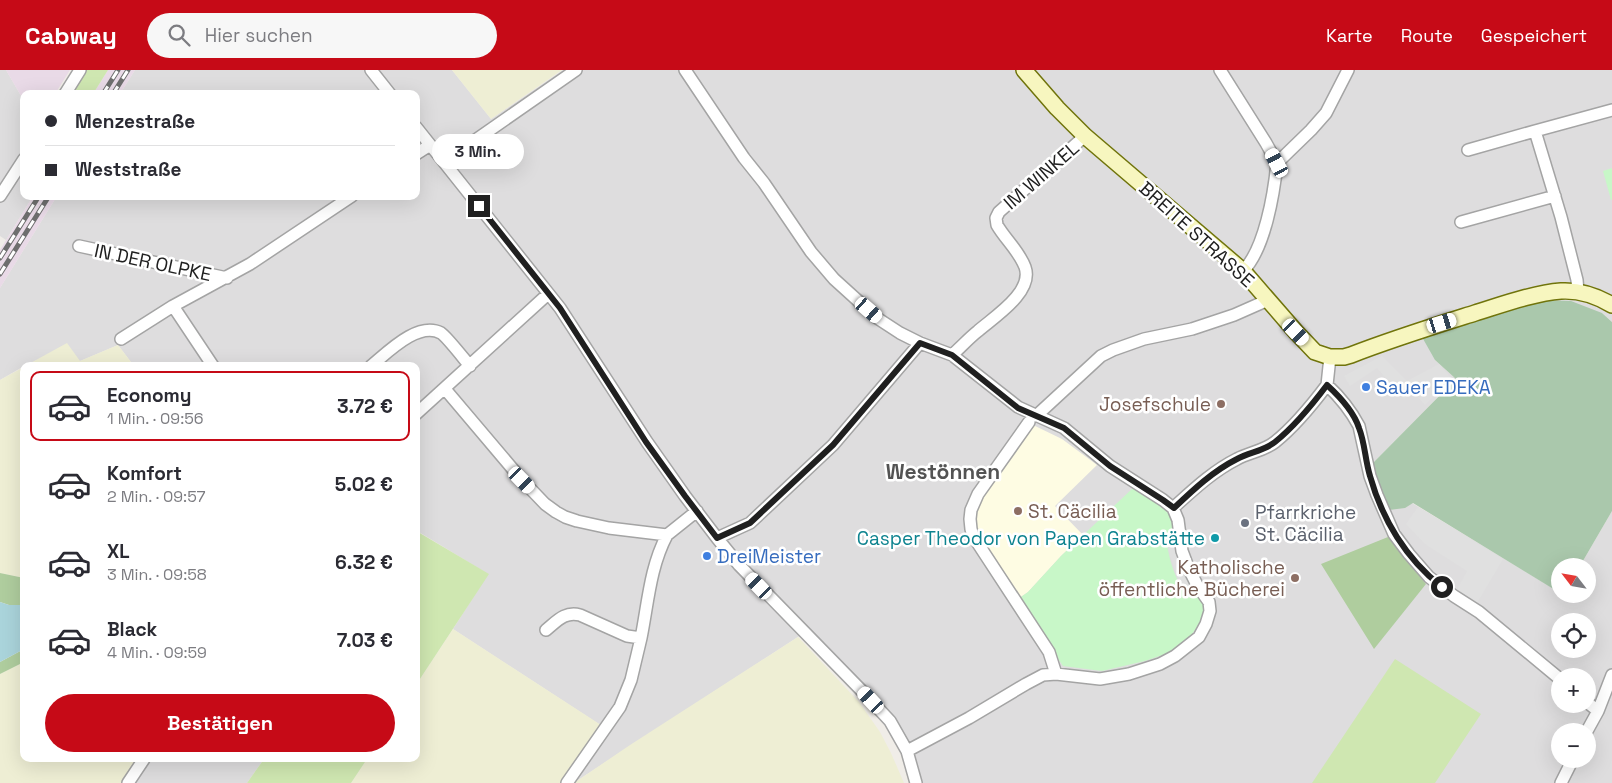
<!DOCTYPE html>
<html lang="de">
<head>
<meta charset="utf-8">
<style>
  :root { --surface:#fff; --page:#f7f7f7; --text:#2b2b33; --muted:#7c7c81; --line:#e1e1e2; --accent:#c60a17 }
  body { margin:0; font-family:"Space Grotesk",sans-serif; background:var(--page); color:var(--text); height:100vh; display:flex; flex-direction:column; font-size:19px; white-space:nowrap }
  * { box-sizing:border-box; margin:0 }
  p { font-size:16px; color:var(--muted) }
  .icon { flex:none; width:28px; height:28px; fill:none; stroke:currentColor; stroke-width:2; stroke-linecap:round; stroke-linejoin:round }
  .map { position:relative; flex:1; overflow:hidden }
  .sheet { position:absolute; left:20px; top:292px; width:400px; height:400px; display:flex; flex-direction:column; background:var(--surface); border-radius:10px; box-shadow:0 5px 20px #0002 }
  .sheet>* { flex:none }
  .hud { position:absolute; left:20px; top:20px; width:400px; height:110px; border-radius:10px; box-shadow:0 5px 20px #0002; display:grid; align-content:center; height:110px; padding:0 25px; background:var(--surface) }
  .needle { width:32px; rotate:301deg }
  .tools { position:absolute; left:1551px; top:488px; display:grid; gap:10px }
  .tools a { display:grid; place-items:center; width:45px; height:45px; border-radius:50%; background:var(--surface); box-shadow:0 5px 20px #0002; font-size:25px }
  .end { position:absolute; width:22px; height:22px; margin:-11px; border:6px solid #202020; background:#fff; box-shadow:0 0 0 2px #fff }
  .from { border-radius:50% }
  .bubble { position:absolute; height:35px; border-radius:18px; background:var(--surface); box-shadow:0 5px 20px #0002; font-size:16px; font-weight:600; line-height:35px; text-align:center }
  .car { position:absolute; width:15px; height:30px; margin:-15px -8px; border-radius:6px; box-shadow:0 0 4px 1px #0007; background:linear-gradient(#fff 24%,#345 0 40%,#fff 0 76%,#345 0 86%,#fff 0) }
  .hud b { display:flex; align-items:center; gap:18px; height:48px; font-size:19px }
  .hud b+b { border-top:1px solid var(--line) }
  .hud i { width:12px; height:12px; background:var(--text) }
  ul { padding:9px 0 0; list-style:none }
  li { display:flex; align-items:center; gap:15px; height:70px; margin:0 10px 8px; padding:0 15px; border:2px solid transparent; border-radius:10px }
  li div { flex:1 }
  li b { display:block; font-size:19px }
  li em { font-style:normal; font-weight:600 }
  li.on { border-color:var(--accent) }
  li>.icon { width:45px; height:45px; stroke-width:1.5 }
  .cta { display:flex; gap:10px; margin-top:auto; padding:10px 25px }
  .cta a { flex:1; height:58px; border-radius:30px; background:var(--accent); color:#fff; font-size:20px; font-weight:600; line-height:58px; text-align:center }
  header { display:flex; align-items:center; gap:30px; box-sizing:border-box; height:70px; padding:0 25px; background:var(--accent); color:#fff }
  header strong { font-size:24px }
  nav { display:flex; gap:28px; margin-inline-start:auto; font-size:18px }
  .search { width:350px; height:45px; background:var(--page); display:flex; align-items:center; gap:12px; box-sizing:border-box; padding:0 18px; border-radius:28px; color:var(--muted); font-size:19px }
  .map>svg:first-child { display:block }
</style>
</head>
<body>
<header>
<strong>Cabway</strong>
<div class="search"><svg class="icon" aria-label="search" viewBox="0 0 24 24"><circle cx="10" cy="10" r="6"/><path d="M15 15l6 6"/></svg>Hier suchen</div>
<nav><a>Karte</a><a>Route</a><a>Gespeichert</a></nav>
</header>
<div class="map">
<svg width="1612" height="713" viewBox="0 0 1612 713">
  <rect width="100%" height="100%" fill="#f0ede8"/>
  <!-- residential -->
  <path fill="#deddde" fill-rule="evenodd" d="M0,0H6L24,31V126H33L6,170L0,166Z
    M135,0H452L491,49L563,0H1612V252L1602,243L1435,290L1456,309L1370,396L1412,433L1564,525L1565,524H1588V496H1580L1612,441V713H918L910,682L807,561L575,712L608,660L453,559L488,504L419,462L416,465V296H134L118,275L80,291L24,296L0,310V218L57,126H416V24H120ZM1560,551H1588V579H1560ZM1560,606H1588V634H1560ZM1560,661H1588V689H1560Z
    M147,689H264L247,713H131Z"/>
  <!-- industrial -->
  <path fill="#e9dae7" d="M6,0H70L55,24H24V31Z
    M108,0H135L120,24H93Z
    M33,126H57L0,218V180Z"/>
  <!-- education -->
  <path fill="#fefce3" d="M1031,354L1062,369L1097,395L1055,436L1083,465L1061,486L1028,522L1018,529L986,478L974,457V446L979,429Z"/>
  <!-- farmland -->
  <path fill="#eeeed4" d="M452,0H562L491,49Z
    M67,273L80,291L118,275L134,296H25Z
    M24,297V508L0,503V310Z
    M453,559L601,655L561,713H351L367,689H416V615Z
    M798,567L859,632L880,662L891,683L904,713H574L630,675Z
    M24,592V689H141L125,713H0V604Z"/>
  <!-- grass -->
  <path fill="#cfe7b1" d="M86,0H108L93,24H72Z
    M418,462L489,504L416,615V465Z
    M1395,589L1481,644L1435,713H1312Z
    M264,689H367L351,713H247Z"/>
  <!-- forest -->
  <path fill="#afcd9e" d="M1388,467L1426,514L1374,579L1321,494Z
    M0,503L24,508V535H9L0,532Z
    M24,579V592L0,604V592Z"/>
  <!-- cemetery -->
  <path fill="#aac8ac" d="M1539,230L1571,231L1602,243L1612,252V441L1580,496H1560V523L1413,433L1405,438L1389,440L1370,396L1456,309L1435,290L1422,267Z"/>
  <!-- park -->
  <path fill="#c8f7c8" d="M1612,98V130H1611L1603,101Z
    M1133,418L1171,441L1175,464L1168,467L1166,469C1170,493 1174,505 1186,526L1199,522L1203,529L1205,544L1189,569L1171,582L1145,591L1102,601L1063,596L1018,529L1028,522L1061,486Z"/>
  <!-- parking -->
  <path fill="#e0e0e0" d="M1382,286L1407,311L1439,294L1451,308L1425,335L1414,323L1404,329L1377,298L1350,316L1344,306Z
    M1418,437L1503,489L1477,533L1457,520L1467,501L1425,474L1406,454Z
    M1176,467L1178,484L1185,503L1194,522L1188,525L1177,507L1170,486L1168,470Z"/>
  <!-- water -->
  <path fill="#aad4db" d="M0,532L9,535H24V579L0,592Z"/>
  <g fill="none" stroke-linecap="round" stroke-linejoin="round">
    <!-- street casing -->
    <g stroke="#a4a4a4" stroke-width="14">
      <path id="street" d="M371,0L390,24
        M685,0L744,88L764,113L811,182L834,209L877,248L900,263L920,273L952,285L1018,337L1064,358L1110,396L1163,430L1173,438L1178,450L1182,481L1188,497L1197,515L1209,532L1210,541L1206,554L1199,567L1175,586L1160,594L1129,604L1100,609L1056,604L1043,605L1026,614L969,648L907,681
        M1220,0L1266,73L1277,93
        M65,24L80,0
        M416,57L560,238L647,372L685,426L717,468L739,495L861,620L890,651L907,681L916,713
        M1468,80L1535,61
        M416,84L430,75
        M444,92L576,0
        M0,126L24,89
        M1461,152L1555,126
        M79,176L227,208
        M1243,201C1265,179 1274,123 1277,93L1311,60L1326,43L1348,0
        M1578,221L1577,210L1561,147L1535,61L1612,40
        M173,236L213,296
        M121,269L173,236L250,194L352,126
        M952,285C961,277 969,268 978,261C994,247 1034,222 1025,197C1019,181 1005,169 997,155L996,148L999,142L1085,66
        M371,296C388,282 418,251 441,263C447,267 464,289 470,296
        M1327,315C1340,327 1351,341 1359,356L1370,406L1377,425L1394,464L1409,484L1429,507L1454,526L1479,542L1560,609
        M1327,315L1330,287
        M445,319L522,410L545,434L556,442L565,447L577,451L609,458L667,465L697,441
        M416,344L548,224
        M1036,346L1101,286L1113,280L1144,269L1192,259L1234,245L1268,230
        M1029,352L978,424L971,440L970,449L971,459L973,466L1049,582L1056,604
        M1173,438C1193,420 1213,401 1237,389C1250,382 1264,381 1275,372C1295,356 1312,335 1327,315
        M717,468L750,453L833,375L920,273
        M546,560C557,551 565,541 580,545L627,566L641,568C648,533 650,497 667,465
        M1588,633L1598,641
        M1587,661L1598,641L1612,605
        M128,713L144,689
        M567,713L620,637L631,610L641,568
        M1561,713L1573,689"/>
    </g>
    <!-- secondary casing -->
    <g stroke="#70740b" stroke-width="18">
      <path id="secondary" d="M1024,0L1057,38L1085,66L1243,201L1296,262L1315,282L1330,287H1344L1351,285C1392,269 1434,256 1475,243C1501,235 1534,223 1561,221C1579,220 1597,226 1612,235"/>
    </g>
    <!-- street -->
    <use href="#street" stroke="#fff" stroke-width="11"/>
    <!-- secondary -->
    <use href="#secondary" stroke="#f7f6bf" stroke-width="15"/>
    <!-- rail casing -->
    <g stroke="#6e6e6e" stroke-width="5">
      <path id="rail" d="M103,24L118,0
        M113,24L128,0
        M0,188L39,126
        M0,204L49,126"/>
    </g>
    <!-- rail -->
    <use href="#rail" stroke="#fff" stroke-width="3" stroke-dasharray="9" stroke-linecap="butt"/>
  </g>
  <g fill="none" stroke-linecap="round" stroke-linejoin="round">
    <!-- route -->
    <path stroke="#202020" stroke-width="6" d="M479,136L560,238L646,372L685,426L717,468L750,453L833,375L920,273L952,285L1018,338L1064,358L1110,396L1163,430L1174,438C1193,420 1213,401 1237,389C1250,382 1264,381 1275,372C1295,356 1312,335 1327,315C1339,326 1354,342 1359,358C1365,373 1365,390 1370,406C1382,449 1406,489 1442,517"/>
  </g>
  <!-- markers -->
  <g fill="#3f7fe0" stroke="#fff" stroke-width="2">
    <circle cx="1366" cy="317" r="5"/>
    <circle cx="707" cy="486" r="5"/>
  </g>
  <g fill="#8d6e63" stroke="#fff" stroke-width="2">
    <circle cx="1221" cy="334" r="5"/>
    <circle cx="1018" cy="441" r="5"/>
    <circle cx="1295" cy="508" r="5"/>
  </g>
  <circle fill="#6b7280" stroke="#fff" stroke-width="2" cx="1245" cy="453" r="5"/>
  <circle fill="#0f9aa8" stroke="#fff" stroke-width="2" cx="1215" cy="468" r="5"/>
  <g text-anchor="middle" stroke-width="5" stroke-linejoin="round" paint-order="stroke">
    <!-- street labels -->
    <g font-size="19" fill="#202020" stroke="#fff">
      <text transform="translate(1041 105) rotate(-41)" y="7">IM WINKEL</text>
      <text transform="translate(1197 164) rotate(42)" y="7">BREITE STRASSE</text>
      <text transform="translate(153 192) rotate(12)" y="7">IN DER OLPKE</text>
    </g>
    <!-- shop labels -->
    <g font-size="19" fill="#366cbe" stroke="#fff" text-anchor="start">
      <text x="1376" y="324">Sauer EDEKA</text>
      <text x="717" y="493">DreiMeister</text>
    </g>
    <!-- education labels -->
    <g font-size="19" fill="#785e54" stroke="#fff" text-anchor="end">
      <text x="1211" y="341">Josefschule</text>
      <text x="1028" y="448" text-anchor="start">St. Cäcilia</text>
      <text x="1285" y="504">Katholische<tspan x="1285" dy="22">öffentliche Bücherei</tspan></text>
    </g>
    <!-- worship labels -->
    <g font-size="19" fill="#5b616d" stroke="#fff" text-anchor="start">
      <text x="1255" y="449">Pfarrkriche<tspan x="1255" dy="22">St. Cäcilia</tspan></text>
    </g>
    <!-- culture labels -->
    <g font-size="19" fill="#0d838f" stroke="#fff" text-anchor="end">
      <text x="1205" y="475">Casper Theodor von Papen Grabstätte</text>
    </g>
    <!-- quarter labels -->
    <g font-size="21" font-weight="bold" fill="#535353" stroke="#fff">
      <text x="943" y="409">Westönnen</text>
    </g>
  </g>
</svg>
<div class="tools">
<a><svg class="needle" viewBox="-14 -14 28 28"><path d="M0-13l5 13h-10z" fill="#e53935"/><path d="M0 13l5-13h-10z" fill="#7c7c81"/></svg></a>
<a><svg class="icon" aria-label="locate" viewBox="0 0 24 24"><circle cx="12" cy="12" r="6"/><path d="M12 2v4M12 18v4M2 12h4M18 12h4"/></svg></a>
<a>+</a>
<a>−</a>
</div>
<i class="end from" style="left:1442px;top:517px"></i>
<i class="end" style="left:479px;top:136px"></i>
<div class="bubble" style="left:432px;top:64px;width:92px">3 Min.</div>
<i class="car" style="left:1277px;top:93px;rotate:332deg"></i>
<i class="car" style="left:869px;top:240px;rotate:131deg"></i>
<i class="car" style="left:1442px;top:253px;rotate:73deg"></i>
<i class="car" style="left:1296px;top:262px;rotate:136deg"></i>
<i class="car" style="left:522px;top:410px;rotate:136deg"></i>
<i class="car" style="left:759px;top:516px;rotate:316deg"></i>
<i class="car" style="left:871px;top:630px;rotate:317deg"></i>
<div class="hud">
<b><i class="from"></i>Menzestraße</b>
<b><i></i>Weststraße</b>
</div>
<section class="sheet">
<ul>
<li class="on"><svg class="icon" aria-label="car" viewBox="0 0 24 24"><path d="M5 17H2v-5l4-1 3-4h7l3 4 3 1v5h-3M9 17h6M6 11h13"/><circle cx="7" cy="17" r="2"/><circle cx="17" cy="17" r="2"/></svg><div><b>Economy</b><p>1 Min. · 09:56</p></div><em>3.72 €</em></li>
<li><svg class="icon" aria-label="car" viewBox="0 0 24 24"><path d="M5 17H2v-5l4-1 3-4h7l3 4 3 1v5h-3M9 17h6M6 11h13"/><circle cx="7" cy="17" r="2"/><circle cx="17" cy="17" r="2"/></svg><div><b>Komfort</b><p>2 Min. · 09:57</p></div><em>5.02 €</em></li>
<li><svg class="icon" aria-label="car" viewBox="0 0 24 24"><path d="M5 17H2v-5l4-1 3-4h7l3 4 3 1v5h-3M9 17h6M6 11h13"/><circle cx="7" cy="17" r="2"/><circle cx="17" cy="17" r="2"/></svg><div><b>XL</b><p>3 Min. · 09:58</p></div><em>6.32 €</em></li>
<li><svg class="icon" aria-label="car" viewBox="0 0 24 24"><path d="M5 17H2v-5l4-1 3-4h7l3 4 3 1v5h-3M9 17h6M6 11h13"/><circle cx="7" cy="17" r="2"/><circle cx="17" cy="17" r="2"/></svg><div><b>Black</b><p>4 Min. · 09:59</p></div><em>7.03 €</em></li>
</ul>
<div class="cta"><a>Bestätigen</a></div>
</section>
</div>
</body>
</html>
